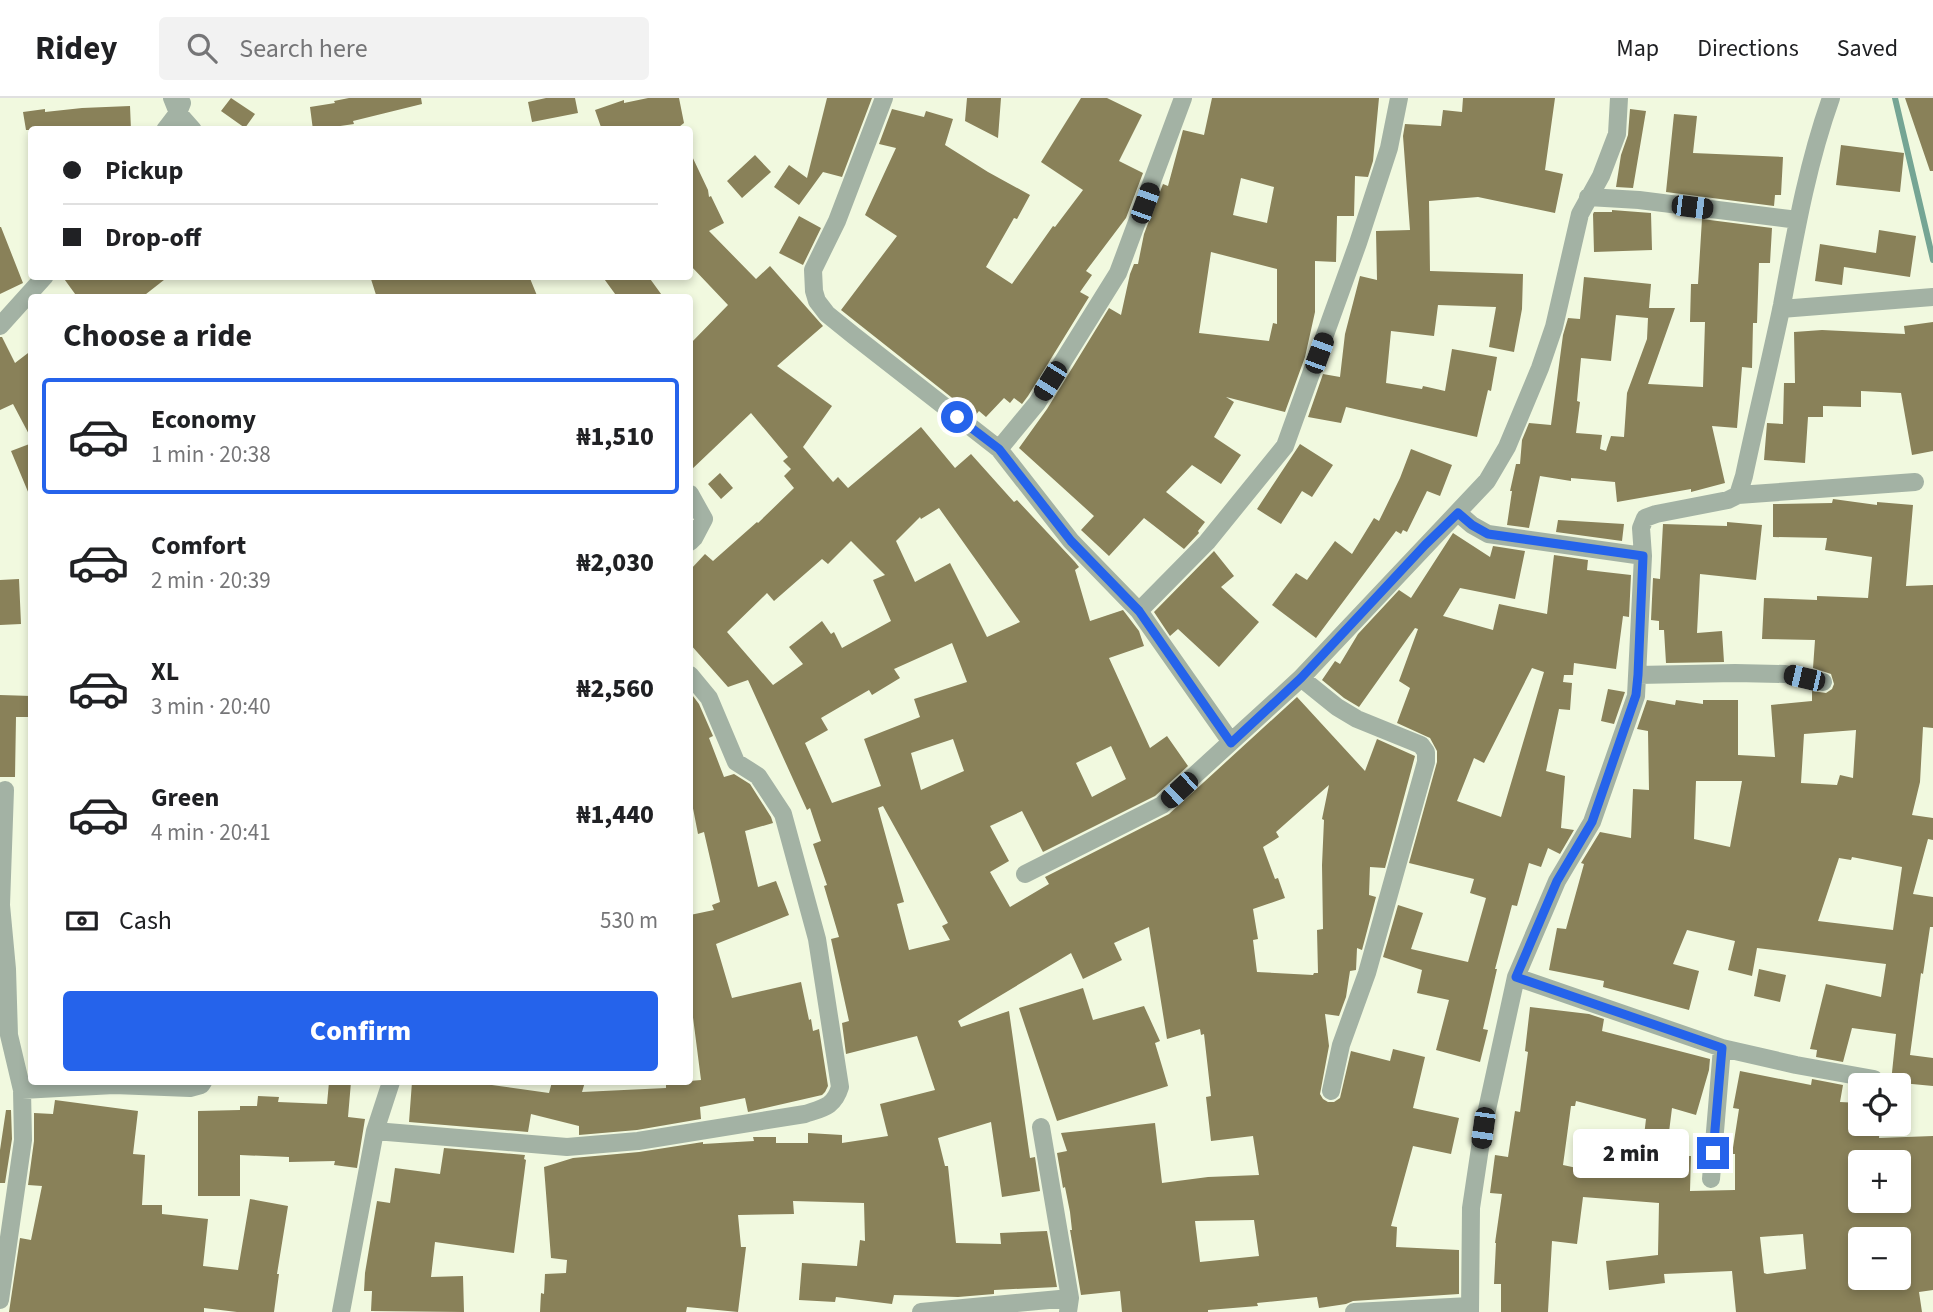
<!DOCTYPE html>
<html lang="en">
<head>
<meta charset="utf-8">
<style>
  :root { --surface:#fff; --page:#f2f2f2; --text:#202124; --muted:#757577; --line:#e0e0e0; --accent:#2563eb }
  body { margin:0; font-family:"Source Sans 3",sans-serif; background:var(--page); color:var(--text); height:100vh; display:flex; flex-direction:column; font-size:26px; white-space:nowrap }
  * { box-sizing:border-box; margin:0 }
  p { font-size:23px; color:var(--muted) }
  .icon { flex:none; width:38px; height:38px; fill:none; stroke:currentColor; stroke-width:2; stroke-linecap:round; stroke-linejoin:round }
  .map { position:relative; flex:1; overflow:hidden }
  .panel { position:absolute; left:28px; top:196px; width:665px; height:791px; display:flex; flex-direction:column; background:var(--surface); border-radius:7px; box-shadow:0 4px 10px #0003 }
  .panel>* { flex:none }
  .top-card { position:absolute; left:28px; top:28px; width:665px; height:154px; border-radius:7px; box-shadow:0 4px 10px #0003; display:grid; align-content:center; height:154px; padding:0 35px; background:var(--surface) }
  .buttons { position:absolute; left:1848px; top:975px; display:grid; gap:14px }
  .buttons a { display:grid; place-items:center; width:63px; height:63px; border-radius:7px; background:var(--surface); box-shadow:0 4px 10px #0003; font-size:35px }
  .end { position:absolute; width:32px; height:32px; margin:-16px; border:9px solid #2563eb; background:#fff; box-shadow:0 0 0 4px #fff }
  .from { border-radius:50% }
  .bubble { position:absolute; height:49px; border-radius:7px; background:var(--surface); box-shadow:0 4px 10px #0003; font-size:23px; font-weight:800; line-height:49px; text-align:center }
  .car { position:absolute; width:21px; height:42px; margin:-21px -10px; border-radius:9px; box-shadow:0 0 5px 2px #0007; background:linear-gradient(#222 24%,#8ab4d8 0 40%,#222 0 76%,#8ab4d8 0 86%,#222 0) }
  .top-card b { display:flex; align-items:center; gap:24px; height:66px; font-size:26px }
  .top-card b+b { border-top:2px solid var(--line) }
  .top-card i { width:18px; height:18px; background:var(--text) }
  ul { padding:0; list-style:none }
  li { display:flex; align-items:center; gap:21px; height:116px; margin:0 14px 10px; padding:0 21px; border:4px solid transparent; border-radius:7px }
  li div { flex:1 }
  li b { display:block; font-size:26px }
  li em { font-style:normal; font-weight:800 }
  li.current { border-color:var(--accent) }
  li>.icon { width:63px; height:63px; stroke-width:1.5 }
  h2 { padding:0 35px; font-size:32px; line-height:84px }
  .pay { display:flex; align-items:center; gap:18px; height:77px; padding:0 35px; font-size:26px }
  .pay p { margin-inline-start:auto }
  .button { display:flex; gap:14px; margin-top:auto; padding:14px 35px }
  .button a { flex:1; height:80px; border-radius:7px; background:var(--accent); color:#fff; font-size:28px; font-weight:800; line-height:80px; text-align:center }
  header { display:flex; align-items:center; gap:42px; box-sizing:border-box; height:98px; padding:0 35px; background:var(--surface); border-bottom:2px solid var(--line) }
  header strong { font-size:33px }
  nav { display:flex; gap:38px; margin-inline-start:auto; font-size:24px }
  .search { width:490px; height:63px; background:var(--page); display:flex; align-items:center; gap:18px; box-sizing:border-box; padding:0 24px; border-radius:7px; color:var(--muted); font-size:26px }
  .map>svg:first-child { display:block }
</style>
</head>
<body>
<header>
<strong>Ridey</strong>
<div class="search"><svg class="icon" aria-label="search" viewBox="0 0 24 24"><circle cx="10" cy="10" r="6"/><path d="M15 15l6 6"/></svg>Search here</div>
<nav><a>Map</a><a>Directions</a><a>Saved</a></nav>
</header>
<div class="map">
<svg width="1933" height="1214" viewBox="0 0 1933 1214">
  <rect width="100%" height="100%" fill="#f1f9df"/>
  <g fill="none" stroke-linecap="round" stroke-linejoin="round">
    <!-- stream -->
    <path stroke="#75a594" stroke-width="6" d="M1895,0L1933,162"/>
  </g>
  <!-- building -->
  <path fill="#898159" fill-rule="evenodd" d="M231,0L255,16L245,30L221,13Z
    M349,0H421L422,6L353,23L354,26L313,32L310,9L335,5L334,3Z
    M546,0H575L578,15L532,24L528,4Z
    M648,0H679L684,25L675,32H602L595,12L624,2V5Z
    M827,0H872L842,79L823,74L799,107L774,89L789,67L807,80Z
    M967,0H1001L998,40L965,23Z
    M1081,0H1107L1142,17L1119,63L1143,75L1126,120L1086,173L1092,177L1080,194L1089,199L1028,298L1022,306L1014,300L1010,305L1004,300L986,319L979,313L975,318L841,212L897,138L865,117L896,50L879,46L892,11L924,19L926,13L953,21L945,47L988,74L1030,97L1017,121L1014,120L986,169L1012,186L1053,128L1055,129L1083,92L1041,64Z
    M1212,0H1379L1373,63L1368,79L1355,78L1354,118H1337L1336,164L1315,163V214L1305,259L1285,314L1226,299L1234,304L1214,339L1241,357L1221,386L1192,367L1166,394L1205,424L1198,433L1199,435L1184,451L1144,420L1109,458L1081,432L1094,418L1019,350L1047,311L1109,210L1121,217L1130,176L1134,166H1138L1144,136L1163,86L1168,88L1183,32L1204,37ZM1241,80L1274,89L1267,125L1233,117ZM1211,154L1277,171V226L1273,225L1269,243L1199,235Z
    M1463,0H1555L1545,72L1563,76L1555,115L1478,99L1429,103L1430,173L1523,176L1522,211L1514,254L1489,249L1496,209L1438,207L1434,238L1391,233L1386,285L1422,291L1423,288L1445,293L1452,251L1497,259L1491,293L1488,292L1477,339L1346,309L1341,325L1308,319L1323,276L1340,279L1345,236L1360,178L1377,182L1376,133L1410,132L1403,38L1405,26L1441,28L1443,12L1462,14Z
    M1905,0H1933V73H1930Z
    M130,8L131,32H26L23,14L45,11V14L82,10Z
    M1630,11L1646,13L1633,90L1616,89L1621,57L1628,37Z
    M1674,16L1697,18L1693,55L1783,59L1781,97H1775L1774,108L1666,94Z
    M1841,47L1904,55L1900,94L1836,87Z
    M690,54L708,92L709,99L711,98L724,125L709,133L756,181L770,168L823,228L777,268L832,308L803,349L833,384L838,379L848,390L921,329L955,370L971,356L1014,404L1017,402L1075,464L1079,469L1075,472L1090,523L1123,512L1139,533L1144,548L1109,560L1150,650L1167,638L1188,668L1155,698L1043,754L1022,713L990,728L1009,763L990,774L1010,809L1049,786L1045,779L1169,716L1297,599L1365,673L1377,641L1415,658L1385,770L1370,769L1369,797L1376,799L1362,852L1357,850L1356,872L1350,873L1346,899L1339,918L1325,916L1329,948L1320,996L1323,1001L1328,1004H1334L1340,1000L1351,953L1390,963L1393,951L1425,959L1413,1010L1459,1020L1451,1056L1413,1048L1391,1128L1397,1129L1396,1149L1459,1152V1196L1353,1203L1346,1206L1319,1210L1317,1199L1257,1205L1258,1208L1208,1212V1214H1122L1120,1193L1081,1197L1070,1132H1072L1070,1114L1065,1089L1063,1090L1057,1055L1067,1053L1061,1035L1155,1025L1162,1085L1208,1079L1259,1077L1253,1038L1211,1043L1206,999L1211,998L1204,936L1201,937L1200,931L1167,941L1149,829L1114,845L1122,862L1083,881L1071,855L958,923L961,929L1009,913L1030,1060L1035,1059L1040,1093L1002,1099L991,1024L938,1040L945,1068H948L956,1145L1001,1146L1000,1135L1047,1133L1057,1189L994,1192V1196L958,1199L894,1197L892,1206L836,1199L835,1204L799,1202L802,1165L857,1168L860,1142L865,1143L864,1105L793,1103L794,1116L738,1117L741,1149H746L738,1214L687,1209L686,1214H540L541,1195L544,1196L545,1176L566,1175L567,1162L551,1160L544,1069L573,1060L639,1054L703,1044V1046L754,1043L753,1039H776V1045H808V1035L842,1037V1045L888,1038L880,1006L935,992L917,938L846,956L842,925L849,923L831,841L839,839L824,788L827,787L813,746L821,743L810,710L807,712L748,582L728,589L690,546V472L705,456L713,463L757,424L758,425L794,390L784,378L791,371L783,363L788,359L751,315L690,373V246L728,207L690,167ZM939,410L1020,524L987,539L950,465L915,484L896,443L920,419L921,421ZM851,443L885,477L873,482L891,523L842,550L834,534L831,536L822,523L789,549L803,566L773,587L727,534L767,495L774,503L822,461L828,466ZM952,545L967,584L914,601L920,619L864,641L881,688L832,705L805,645L828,632L821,620L869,592L872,597L900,580L894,571ZM953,641L964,673L921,692L911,655ZM1111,648L1126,681L1092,699L1076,665ZM1329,687L1322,721L1324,722L1322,767L1323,831L1317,832L1318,875H1314L1313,877L1257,874L1253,842L1258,841L1253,811L1285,800L1278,780L1275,781L1263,749L1279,739L1276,734ZM883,708L948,825L942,828L950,842L909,852L897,806L904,804L878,710ZM1254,1122L1259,1158L1200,1164L1195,1123Z
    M755,57L771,74L742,100L727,83Z
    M1612,112L1651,115L1652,152L1594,154L1593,116L1594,114H1612Z
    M799,118L821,130L803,167L779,155Z
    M1702,121L1772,130L1770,165H1759L1757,225H1753L1752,270L1742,269L1737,330L1712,328L1725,385L1691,394V391L1617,404L1615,384L1571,380V383L1540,378L1529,430L1507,427L1512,393H1510L1516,366H1520L1522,342L1529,325L1551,327L1563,237L1568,220L1580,221L1584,179L1651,186L1649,210H1675L1648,286L1703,289L1705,224H1690L1691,186H1698ZM1616,217L1648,220L1647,241L1627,295L1624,339L1611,338L1606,353L1600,351L1602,337L1576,335L1580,304L1577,303L1581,260L1611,263Z
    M0,129H1L23,185L0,196Z
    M1879,132L1916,138L1910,179L1844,169L1842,187L1815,183L1820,146L1876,155Z
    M62,178H169L141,200H78Z
    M370,178H529L538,200H377Z
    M602,178H648L664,200H618Z
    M1933,224V353L1912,357L1901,295L1861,293V309L1823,308V319H1808L1805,365L1764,362L1767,325L1783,326L1784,285H1795L1794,234L1822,232L1905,236L1904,228Z
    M0,239H2L15,265L32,252V342L13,306L0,312Z
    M32,345V401H31L11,353Z
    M1300,346L1333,367L1312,399L1302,393L1281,426L1257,411Z
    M1411,351L1452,367L1440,398L1427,393L1407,434L1403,432L1401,436L1396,433L1316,540L1272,507L1296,475L1307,482L1335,443L1352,456L1374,420L1379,423L1400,380Z
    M720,375L733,390L721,401L708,386Z
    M1833,401L1877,407V404L1913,407L1906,488L1933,487V630L1923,629L1920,684L1912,717L1933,720V742L1928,741L1913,796L1933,799V829H1930L1923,876L1921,875L1910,957L1933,960V988L1891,984L1896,936L1852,930L1843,964L1816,959L1817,952L1810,951L1826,886L1881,899L1886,866L1757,850L1752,878L1728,872L1735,843L1687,832L1673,866L1699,873L1689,912L1603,889L1604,883L1549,872L1557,830L1566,831L1584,766L1581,765L1600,734L1631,740L1633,691L1649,692L1648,633L1637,631L1647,602L1675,607L1676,602L1703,606V602H1738V657L1775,659L1771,607L1812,603V593L1826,595L1832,591L1834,586L1831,576L1813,570L1815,542L1762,541L1764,500L1817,502V498L1868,500L1872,459L1825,452L1827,440L1773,439V406L1832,405ZM1856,632L1853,680L1840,677L1837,687L1801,685L1804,636ZM1696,683H1742L1730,749L1694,741ZM1852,759L1902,769L1893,832L1818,823L1839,760L1851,762Z
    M1558,422L1624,426L1622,443L1556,434Z
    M1727,424L1762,427L1756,482L1700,476L1697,535L1722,533L1724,564L1666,565L1664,532H1659V523L1651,522L1653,480L1660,481L1663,426L1727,428Z
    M1453,435L1490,459L1493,448L1525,453L1515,501L1460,490L1443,518L1493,532L1499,506L1547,516L1554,457L1588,462L1587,472L1631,477L1629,519L1623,518L1616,571L1574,565L1573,577H1564L1563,584L1572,585L1570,612L1559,611L1546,673L1565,678L1561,730L1574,732L1560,756L1548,750L1541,769L1529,765L1517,808L1512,807L1495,871H1497L1483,931L1488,932L1480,964L1436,952L1449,902L1417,895L1422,872L1383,859L1398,807L1423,815L1411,851L1468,864L1486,800L1470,795L1474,781L1409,765L1437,664V653L1430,640L1397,625L1410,590L1399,583L1418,531L1415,530L1359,609L1344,600L1322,582L1335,563L1340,566L1358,536L1399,492L1411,500ZM1532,570L1544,574L1501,719L1457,703L1474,660L1484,665Z
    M1214,453L1234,478L1221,489L1259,524L1219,569L1178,531L1170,538L1154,514Z
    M19,481L21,526L0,527V482Z
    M1608,591L1625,594L1614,626L1601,623Z
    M690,594L699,606L713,638L709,640L724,679L734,676L750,686L771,719L773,725L745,733L758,789L776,783L789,817L716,846L732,900L801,884L809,922L811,921L813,933L819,931L828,988L825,994L822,997L748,1014L745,1000L700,1009L701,1021L637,1032L579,1037V1028L531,1016L528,1034L409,1024L412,984H494L492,987L549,995L552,984H585L582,994L666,990V985L701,982L690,896V817L714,812L712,807L720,804L704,734L698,736L690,695Z
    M0,597L32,598V619H16L15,679H0Z
    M1759,871L1786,877L1780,904L1754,898Z
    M1083,890L1093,922L1144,908L1160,943L1155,945L1168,988L1057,1023L1019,910Z
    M1530,909L1589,916L1604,921L1602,933L1710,961L1709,972L1696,1017L1672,1010L1666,1058H1691L1690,1093L1735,1092V1056H1732L1739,1011L1733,1010L1740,973L1811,987L1812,981L1843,987L1840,1004L1860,1005V1026H1880L1879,1040L1933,1038V1192L1919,1194L1922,1214H1736L1732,1173L1664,1176L1665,1185L1609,1192L1606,1163L1658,1157L1659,1105L1583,1099L1577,1146L1552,1143L1548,1214H1501V1186H1494L1496,1145H1495L1502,1096L1490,1095L1495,1057L1508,1059L1515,1013L1520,1014L1528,954L1525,953ZM1576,1003L1646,1021L1642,1055L1603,1052L1600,1075L1563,1067L1571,1008H1575ZM1860,1064H1899V1102L1860,1108ZM1899,1134V1180H1860V1141ZM1803,1136L1806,1171L1767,1176L1764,1175L1760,1139Z
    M329,984H351L348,1019L365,1021L357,1070L334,1067L335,1063L289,1064V1059L240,1057V1098H198V1013L240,1012V1008H257L258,998L279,999L278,1004L327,1006Z
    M55,1002L138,1013L133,1056L145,1057L142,1107H162V1116L208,1121L203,1168L238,1172L250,1101L288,1108L277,1176H279L274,1214H237L204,1210V1214H9L20,1140L31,1142L42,1088L28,1087L34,1043V1015L53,1016Z
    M6,1012H11L12,1041L5,1085H0V1052Z
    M444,1050L525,1057L524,1061L526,1062L514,1155L435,1144L431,1179L463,1178L464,1214L371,1213L372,1193H364L365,1175L377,1103L390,1105L395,1070L440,1076Z"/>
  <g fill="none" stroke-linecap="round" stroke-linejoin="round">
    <!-- minor -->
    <path stroke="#a3b2a4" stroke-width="18" d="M172,0L178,15L193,32
      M884,0L837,123L813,172L814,193L817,203L827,216L853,237L999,351L1071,443L1139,513L1231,644
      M165,32L178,15L182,5
      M1588,99L1639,102L1798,122
      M1781,211L1933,199
      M0,228L45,178
      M999,351L1037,305L1118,175L1183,0
      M690,396L704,421L694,440L690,444
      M1738,397L1744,378C1756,321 1770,264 1782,207C1795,137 1807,67 1831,0
      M1458,415L1472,427L1488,436L1643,458
      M1139,513L1207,444L1285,348L1358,145L1389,50L1399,0
      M1638,577L1735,575L1785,576L1823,584
      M1301,580L1337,609L1357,621L1421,647L1426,654V664L1367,875L1341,947L1331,993
      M1025,776L1162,707L1301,580L1487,383L1507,349L1540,270L1554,229L1580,116L1601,78L1617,36L1619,0
      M1516,879L1722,950L1796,967L1874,981
      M22,992L114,987L190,990L201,987L203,984
      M1041,1029L1070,1200L1068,1214
      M375,1033L567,1049L638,1043L805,1016C823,1010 834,1009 840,989L817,841L783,716L758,678L736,664L709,600L690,577
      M1711,1081L1722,950
      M0,1202L23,1042L22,992L9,937L7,871L1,807L5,692
      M341,1214L375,1033L391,984
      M921,1214L1070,1200
      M1354,1214L1470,1208
      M1470,1214L1471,1110L1483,1030L1516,879L1557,783L1592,724L1636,598L1643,458L1641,430L1645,420L1656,416L1728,402L1738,397L1915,384"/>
  </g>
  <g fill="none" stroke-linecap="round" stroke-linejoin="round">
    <!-- route -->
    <path stroke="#2563eb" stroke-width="9" d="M957,319L999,351L1071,443L1139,513L1231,645L1301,580L1425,447L1458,415L1472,427L1488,436L1643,458L1638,577L1636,597L1592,724L1557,783L1516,879L1722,950L1713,1055"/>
  </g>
</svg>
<div class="buttons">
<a><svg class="icon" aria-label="locate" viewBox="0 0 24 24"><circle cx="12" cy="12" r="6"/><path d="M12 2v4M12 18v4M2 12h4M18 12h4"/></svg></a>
<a>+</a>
<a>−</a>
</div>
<i class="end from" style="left:957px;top:319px"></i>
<i class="end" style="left:1713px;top:1055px"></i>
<div class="bubble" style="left:1573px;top:1031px;width:116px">2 min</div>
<i class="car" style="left:1145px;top:105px;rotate:20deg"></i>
<i class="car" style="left:1692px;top:109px;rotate:97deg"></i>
<i class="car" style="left:1319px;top:255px;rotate:20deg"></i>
<i class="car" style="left:1050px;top:283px;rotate:212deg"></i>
<i class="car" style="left:1804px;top:580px;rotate:283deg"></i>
<i class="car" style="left:1179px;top:692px;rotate:227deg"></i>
<i class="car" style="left:1483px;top:1030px;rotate:188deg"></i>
<div class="top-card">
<b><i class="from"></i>Pickup</b>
<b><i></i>Drop-off</b>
</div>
<section class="panel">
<h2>Choose a ride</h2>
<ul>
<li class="current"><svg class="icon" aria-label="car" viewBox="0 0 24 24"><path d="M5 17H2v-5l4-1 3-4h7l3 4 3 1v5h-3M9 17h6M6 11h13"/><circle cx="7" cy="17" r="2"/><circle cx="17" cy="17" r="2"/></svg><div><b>Economy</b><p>1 min · 20:38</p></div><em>₦1,510</em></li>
<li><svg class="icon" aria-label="car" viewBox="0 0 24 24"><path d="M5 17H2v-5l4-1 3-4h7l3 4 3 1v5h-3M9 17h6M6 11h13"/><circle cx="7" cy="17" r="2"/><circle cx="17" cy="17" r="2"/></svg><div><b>Comfort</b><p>2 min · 20:39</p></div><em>₦2,030</em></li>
<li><svg class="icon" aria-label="car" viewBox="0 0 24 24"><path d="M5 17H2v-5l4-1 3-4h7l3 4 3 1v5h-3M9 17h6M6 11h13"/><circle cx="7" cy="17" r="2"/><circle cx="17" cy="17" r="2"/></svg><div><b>XL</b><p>3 min · 20:40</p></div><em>₦2,560</em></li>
<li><svg class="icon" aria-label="car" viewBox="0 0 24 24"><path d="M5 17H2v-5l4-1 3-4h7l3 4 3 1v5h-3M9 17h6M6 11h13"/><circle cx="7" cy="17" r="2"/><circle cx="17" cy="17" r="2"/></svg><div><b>Green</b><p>4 min · 20:41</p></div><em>₦1,440</em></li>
</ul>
<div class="pay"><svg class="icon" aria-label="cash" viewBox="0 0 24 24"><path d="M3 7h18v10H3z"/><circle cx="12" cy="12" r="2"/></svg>Cash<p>530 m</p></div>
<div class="button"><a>Confirm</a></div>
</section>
</div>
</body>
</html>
